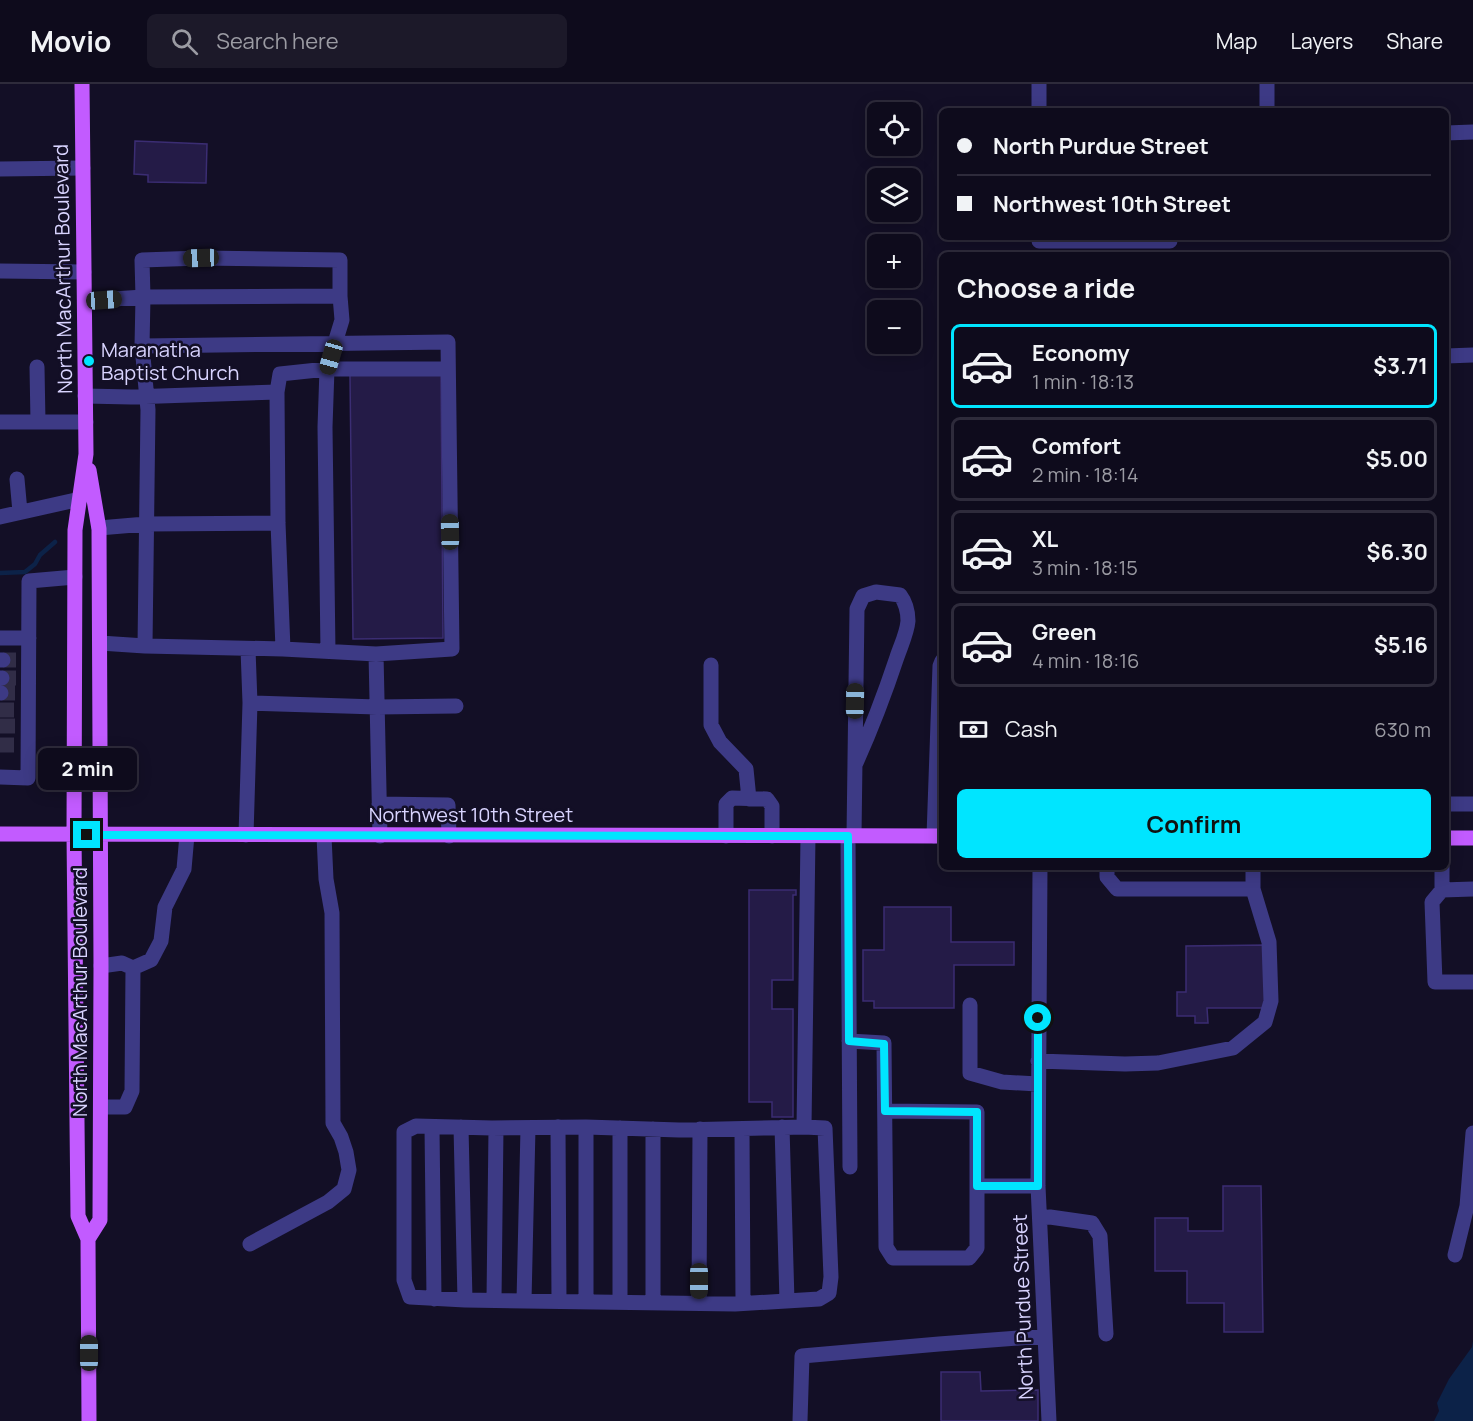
<!DOCTYPE html>
<html lang="en">
<head>
<meta charset="utf-8">
<style>
  :root { --surface:#0e0b1c; --page:#1c1929; --text:#f1f3f6; --muted:#9b9ba3; --line:#2e2b3b; --accent:#00e5ff }
  body { margin:0; font-family:Manrope,sans-serif; background:var(--page); color:var(--text); height:100vh; display:flex; flex-direction:column; font-size:22px; white-space:nowrap }
  * { box-sizing:border-box; margin:0 }
  p { font-size:20px; color:var(--muted) }
  .icon { flex:none; width:33px; height:33px; fill:none; stroke:currentColor; stroke-width:2; stroke-linecap:round; stroke-linejoin:round }
  .map { position:relative; flex:1; overflow:hidden }
  .panel { position:absolute; left:939px; top:168px; width:510px; height:618px; display:flex; flex-direction:column; background:var(--surface); border-radius:9px; box-shadow:0 3px 15px #0003,0 0 0 2px var(--line) }
  .panel>* { flex:none }
  .top-card { position:absolute; left:939px; top:24px; width:510px; height:132px; border-radius:9px; box-shadow:0 3px 15px #0003,0 0 0 2px var(--line); display:grid; align-content:center; height:132px; padding:0 18px; background:var(--surface) }
  .fabs { position:absolute; left:867px; top:18px; display:grid; gap:12px }
  .fabs a { display:grid; place-items:center; width:54px; height:54px; border-radius:9px; background:var(--surface); box-shadow:0 3px 15px #0003,0 0 0 2px var(--line); font-size:30px }
  .end { position:absolute; width:27px; height:27px; margin:-14px; border:8px solid #00e5ff; background:#111; box-shadow:0 0 0 3px #111 }
  .from { border-radius:50% }
  .bubble { position:absolute; height:42px; border-radius:9px; background:var(--surface); box-shadow:0 3px 15px #0003,0 0 0 2px var(--line); font-size:20px; font-weight:700; line-height:42px; text-align:center }
  .car { position:absolute; width:18px; height:36px; margin:-18px -9px; border-radius:8px; box-shadow:0 0 4px 2px #0007; background:linear-gradient(#222 24%,#8ab4d8 0 40%,#222 0 76%,#8ab4d8 0 86%,#222 0) }
  .top-card b { display:flex; align-items:center; gap:21px; height:57px; font-size:22px }
  .top-card b+b { border-top:2px solid var(--line) }
  .top-card i { width:15px; height:15px; background:var(--text) }
  ul { padding:0; list-style:none }
  li { display:flex; align-items:center; gap:18px; height:84px; margin:0 12px 9px; padding:0 6px; border:3px solid var(--line); border-radius:9px }
  li div { flex:1 }
  li b { display:block; font-size:22px }
  li em { font-style:normal; font-weight:700 }
  li.selected { border-color:var(--accent) }
  li>.icon { width:54px; height:54px; stroke-width:1.5 }
  h2 { padding:0 18px; font-size:27px; line-height:72px }
  .pay { display:flex; align-items:center; gap:15px; height:66px; padding:0 18px; font-size:22px }
  .pay p { margin-inline-start:auto }
  .button { display:flex; gap:12px; margin-top:auto; padding:12px 18px }
  .button a { flex:1; height:69px; border-radius:9px; background:var(--accent); color:#111; font-size:24px; font-weight:700; line-height:69px; text-align:center }
  header { display:flex; align-items:center; gap:36px; box-sizing:border-box; height:84px; padding:0 30px; background:var(--surface); border-bottom:2px solid var(--line) }
  header strong { font-size:28px }
  nav { display:flex; gap:33px; margin-inline-start:auto; font-size:21px }
  .search { width:420px; height:54px; background:var(--page); display:flex; align-items:center; gap:15px; box-sizing:border-box; padding:0 21px; border-radius:9px; color:var(--muted); font-size:22px }
  .map>svg:first-child { display:block }
</style>
</head>
<body>
<header>
<strong>Movio</strong>
<div class="search"><svg class="icon" aria-label="search" viewBox="0 0 24 24"><circle cx="10" cy="10" r="6"/><path d="M15 15l6 6"/></svg>Search here</div>
<nav><a>Map</a><a>Layers</a><a>Share</a></nav>
</header>
<div class="map">
<svg width="1473" height="1337" viewBox="0 0 1473 1337">
  <rect width="100%" height="100%" fill="#130f26"/>
  <!-- water -->
  <path fill="#0c2248" d="M1473,1257V1337H1434L1439,1327L1437,1319L1449,1295L1472,1263Z"/>
  <g fill="none" stroke-linecap="round" stroke-linejoin="round">
    <!-- stream -->
    <path stroke="#0c2248" stroke-width="4.5" d="M0,489L25,488L35,480L40,471L55,458"/>
  </g>
  <!-- building -->
  <path fill="#241b47" stroke="#3b2d73" stroke-width="1.5" d="M135,57L207,60L206,99L148,98V91L134,90Z
    M441,290L443,554L353,555L350,291Z
    M749,806H796V811H793V896H772V925H793V1033H772V1018H749Z
    M884,823H951V858H1014V881H954V924H874V917H863V866H884Z
    M1266,861V924H1207L1208,939H1195V932H1177V908H1186V862Z
    M1223,1102H1261L1263,1248H1224V1219H1187V1187H1155V1134H1188V1147H1223Z
    M941,1288H980L981,1307L1038,1306V1337H941Z"/>
  <g fill="none" stroke-linecap="round" stroke-linejoin="round">
    <!-- minor-tunnel -->
    <path stroke="#312d47" stroke-width="15" stroke-dasharray="15 8" stroke-linecap="butt" d="M3,576H16
      M2,594H16
      M1,609H15
      M0,626H14
      M0,642H15
      M0,661H14"/>
    <!-- minor -->
    <path stroke="#3d3a85" stroke-width="15" d="M1039,0V27
      M1267,27V0
      M1446,49L1473,48
      M0,85L83,84
      M1039,157H1170
      M0,187L84,188
      M85,217L143,213L142,176L201,174L340,176V212L342,236L327,285H448
      M142,262L448,258L452,565L376,570L283,565L145,562L148,326L142,262L143,213L340,212
      M1446,272L1473,271
      M37,283L38,338
      M277,308L280,290L327,285L325,343L328,567
      M85,312L131,313L277,308L278,439L283,565
      M0,338H86
      M17,395L20,428
      M0,433L80,415
      M99,444L146,440L278,439
      M0,554H29
      M100,559L145,562
      M248,565L250,619L377,623L456,622
      M376,570L380,752
      M0,576H3
      M711,581V641L720,658L746,685L749,715
      M0,594H2
      M0,609H1
      M0,693L28,694L29,497L75,493
      M379,720L448,721L449,752
      M1446,720H1473
      M246,751L250,619
      M726,752V720L732,714L767,715L772,722V752
      M848,752L850,1083
      M854,752C855,676 856,601 857,525L863,512L876,508L900,511C906,519 908,527 908,537C907,549 901,561 897,573C885,609 871,646 855,681
      M934,752L940,582L942,577
      M1040,783L1038,1102L1049,1337
      M1107,783V793L1117,805H1253
      M1442,783V806L1473,805
      M1442,806L1432,818L1435,898H1473
      M133,884L151,876L161,857L165,823L184,785L187,751
      M970,921V989L1002,998L1038,1000
      M849,957L884,959L886,1163L893,1174H969L977,1164V1028L885,1027
      M1038,977L1125,980L1158,979L1233,964L1265,938L1271,917L1269,858L1253,805V783
      M101,1023H125L132,1007L133,884L122,879L101,882
      M416,1042L492,1044L586,1043L679,1046L804,1043L825,1044L831,1193L829,1209L819,1215L735,1220L465,1216L410,1213L404,1196V1048Z
      M432,1043L434,1215
      M461,1043L465,1216
      M558,1043L559,1217
      M782,1043L787,1217
      M804,1043L808,752
      M620,1044V1218
      M742,1045L743,1219
      M977,1102H1038
      M1040,1134L1050,1133L1092,1139L1100,1152L1106,1250
      M250,1160L328,1118L344,1105L349,1086L346,1068L341,1053L333,1039L332,829L326,795L324,752
      M1455,1171L1467,1122L1473,1049
      M494,1216L496,1044
      M524,1217L528,1044
      M586,1217V1043
      M653,1219V1045
      M699,1219L700,1045
      M800,1337L802,1272L939,1260L1045,1252"/>
    <!-- major -->
    <path stroke="#c25bff" stroke-width="15" d="M82,0L86,370L75,446L74,751L78,1132L88,1155L89,1337
      M0,750L942,752
      M1446,754H1473
      M88,1155L100,1136L101,882L99,445L89,386"/>
  </g>
  <g fill="none" stroke-linecap="round" stroke-linejoin="round">
    <!-- route -->
    <path stroke="#00e5ff" stroke-width="8" d="M87,751L848,752L849,957L884,960L885,1027L977,1028V1102H1038V934"/>
  </g>
  <!-- markers -->
  <circle fill="#00e5ff" stroke="#130f26" stroke-width="2" cx="89" cy="277" r="6"/>
  <g text-anchor="middle" stroke-width="5" stroke-linejoin="round" paint-order="stroke">
    <!-- street labels -->
    <g font-size="20" fill="#d9d4ff" stroke="#130f26">
      <text transform="translate(63 185) rotate(-91)" y="7">North MacArthur Boulevard</text>
      <text x="471" y="738">Northwest 10th Street</text>
      <text transform="translate(80 908) rotate(-90)" y="7">North MacArthur Boulevard</text>
      <text transform="translate(1023 1223) rotate(-92)" y="7">North Purdue Street</text>
    </g>
    <!-- poi labels -->
    <g font-size="20" fill="#d9d4ff" stroke="#130f26" text-anchor="start">
      <text x="101" y="273">Maranatha<tspan x="101" dy="23">Baptist Church</tspan></text>
    </g>
  </g>
</svg>
<div class="fabs">
<a><svg class="icon" aria-label="locate" viewBox="0 0 24 24"><circle cx="12" cy="12" r="6"/><path d="M12 2v4M12 18v4M2 12h4M18 12h4"/></svg></a>
<a><svg class="icon" aria-label="layers" viewBox="0 0 24 24"><path d="M12 4l9 5-9 5-9-5zM3 14l9 5 9-5"/></svg></a>
<a>+</a>
<a>−</a>
</div>
<i class="end from" style="left:1038px;top:934px"></i>
<i class="end" style="left:87px;top:751px"></i>
<div class="bubble" style="left:38px;top:664px;width:99px">2 min</div>
<i class="car" style="left:201px;top:174px;rotate:268deg"></i>
<i class="car" style="left:104px;top:216px;rotate:86deg"></i>
<i class="car" style="left:331px;top:273px;rotate:196deg"></i>
<i class="car" style="left:450px;top:448px;rotate:359deg"></i>
<i class="car" style="left:855px;top:617px;rotate:1deg"></i>
<i class="car" style="left:699px;top:1197px;rotate:180deg"></i>
<i class="car" style="left:89px;top:1269px;rotate:0deg"></i>
<div class="top-card">
<b><i class="from"></i>North Purdue Street</b>
<b><i></i>Northwest 10th Street</b>
</div>
<section class="panel">
<h2>Choose a ride</h2>
<ul>
<li class="selected"><svg class="icon" aria-label="car" viewBox="0 0 24 24"><path d="M5 17H2v-5l4-1 3-4h7l3 4 3 1v5h-3M9 17h6M6 11h13"/><circle cx="7" cy="17" r="2"/><circle cx="17" cy="17" r="2"/></svg><div><b>Economy</b><p>1 min · 18:13</p></div><em>$3.71</em></li>
<li><svg class="icon" aria-label="car" viewBox="0 0 24 24"><path d="M5 17H2v-5l4-1 3-4h7l3 4 3 1v5h-3M9 17h6M6 11h13"/><circle cx="7" cy="17" r="2"/><circle cx="17" cy="17" r="2"/></svg><div><b>Comfort</b><p>2 min · 18:14</p></div><em>$5.00</em></li>
<li><svg class="icon" aria-label="car" viewBox="0 0 24 24"><path d="M5 17H2v-5l4-1 3-4h7l3 4 3 1v5h-3M9 17h6M6 11h13"/><circle cx="7" cy="17" r="2"/><circle cx="17" cy="17" r="2"/></svg><div><b>XL</b><p>3 min · 18:15</p></div><em>$6.30</em></li>
<li><svg class="icon" aria-label="car" viewBox="0 0 24 24"><path d="M5 17H2v-5l4-1 3-4h7l3 4 3 1v5h-3M9 17h6M6 11h13"/><circle cx="7" cy="17" r="2"/><circle cx="17" cy="17" r="2"/></svg><div><b>Green</b><p>4 min · 18:16</p></div><em>$5.16</em></li>
</ul>
<div class="pay"><svg class="icon" aria-label="cash" viewBox="0 0 24 24"><path d="M3 7h18v10H3z"/><circle cx="12" cy="12" r="2"/></svg>Cash<p>630 m</p></div>
<div class="button"><a>Confirm</a></div>
</section>
</div>
</body>
</html>
